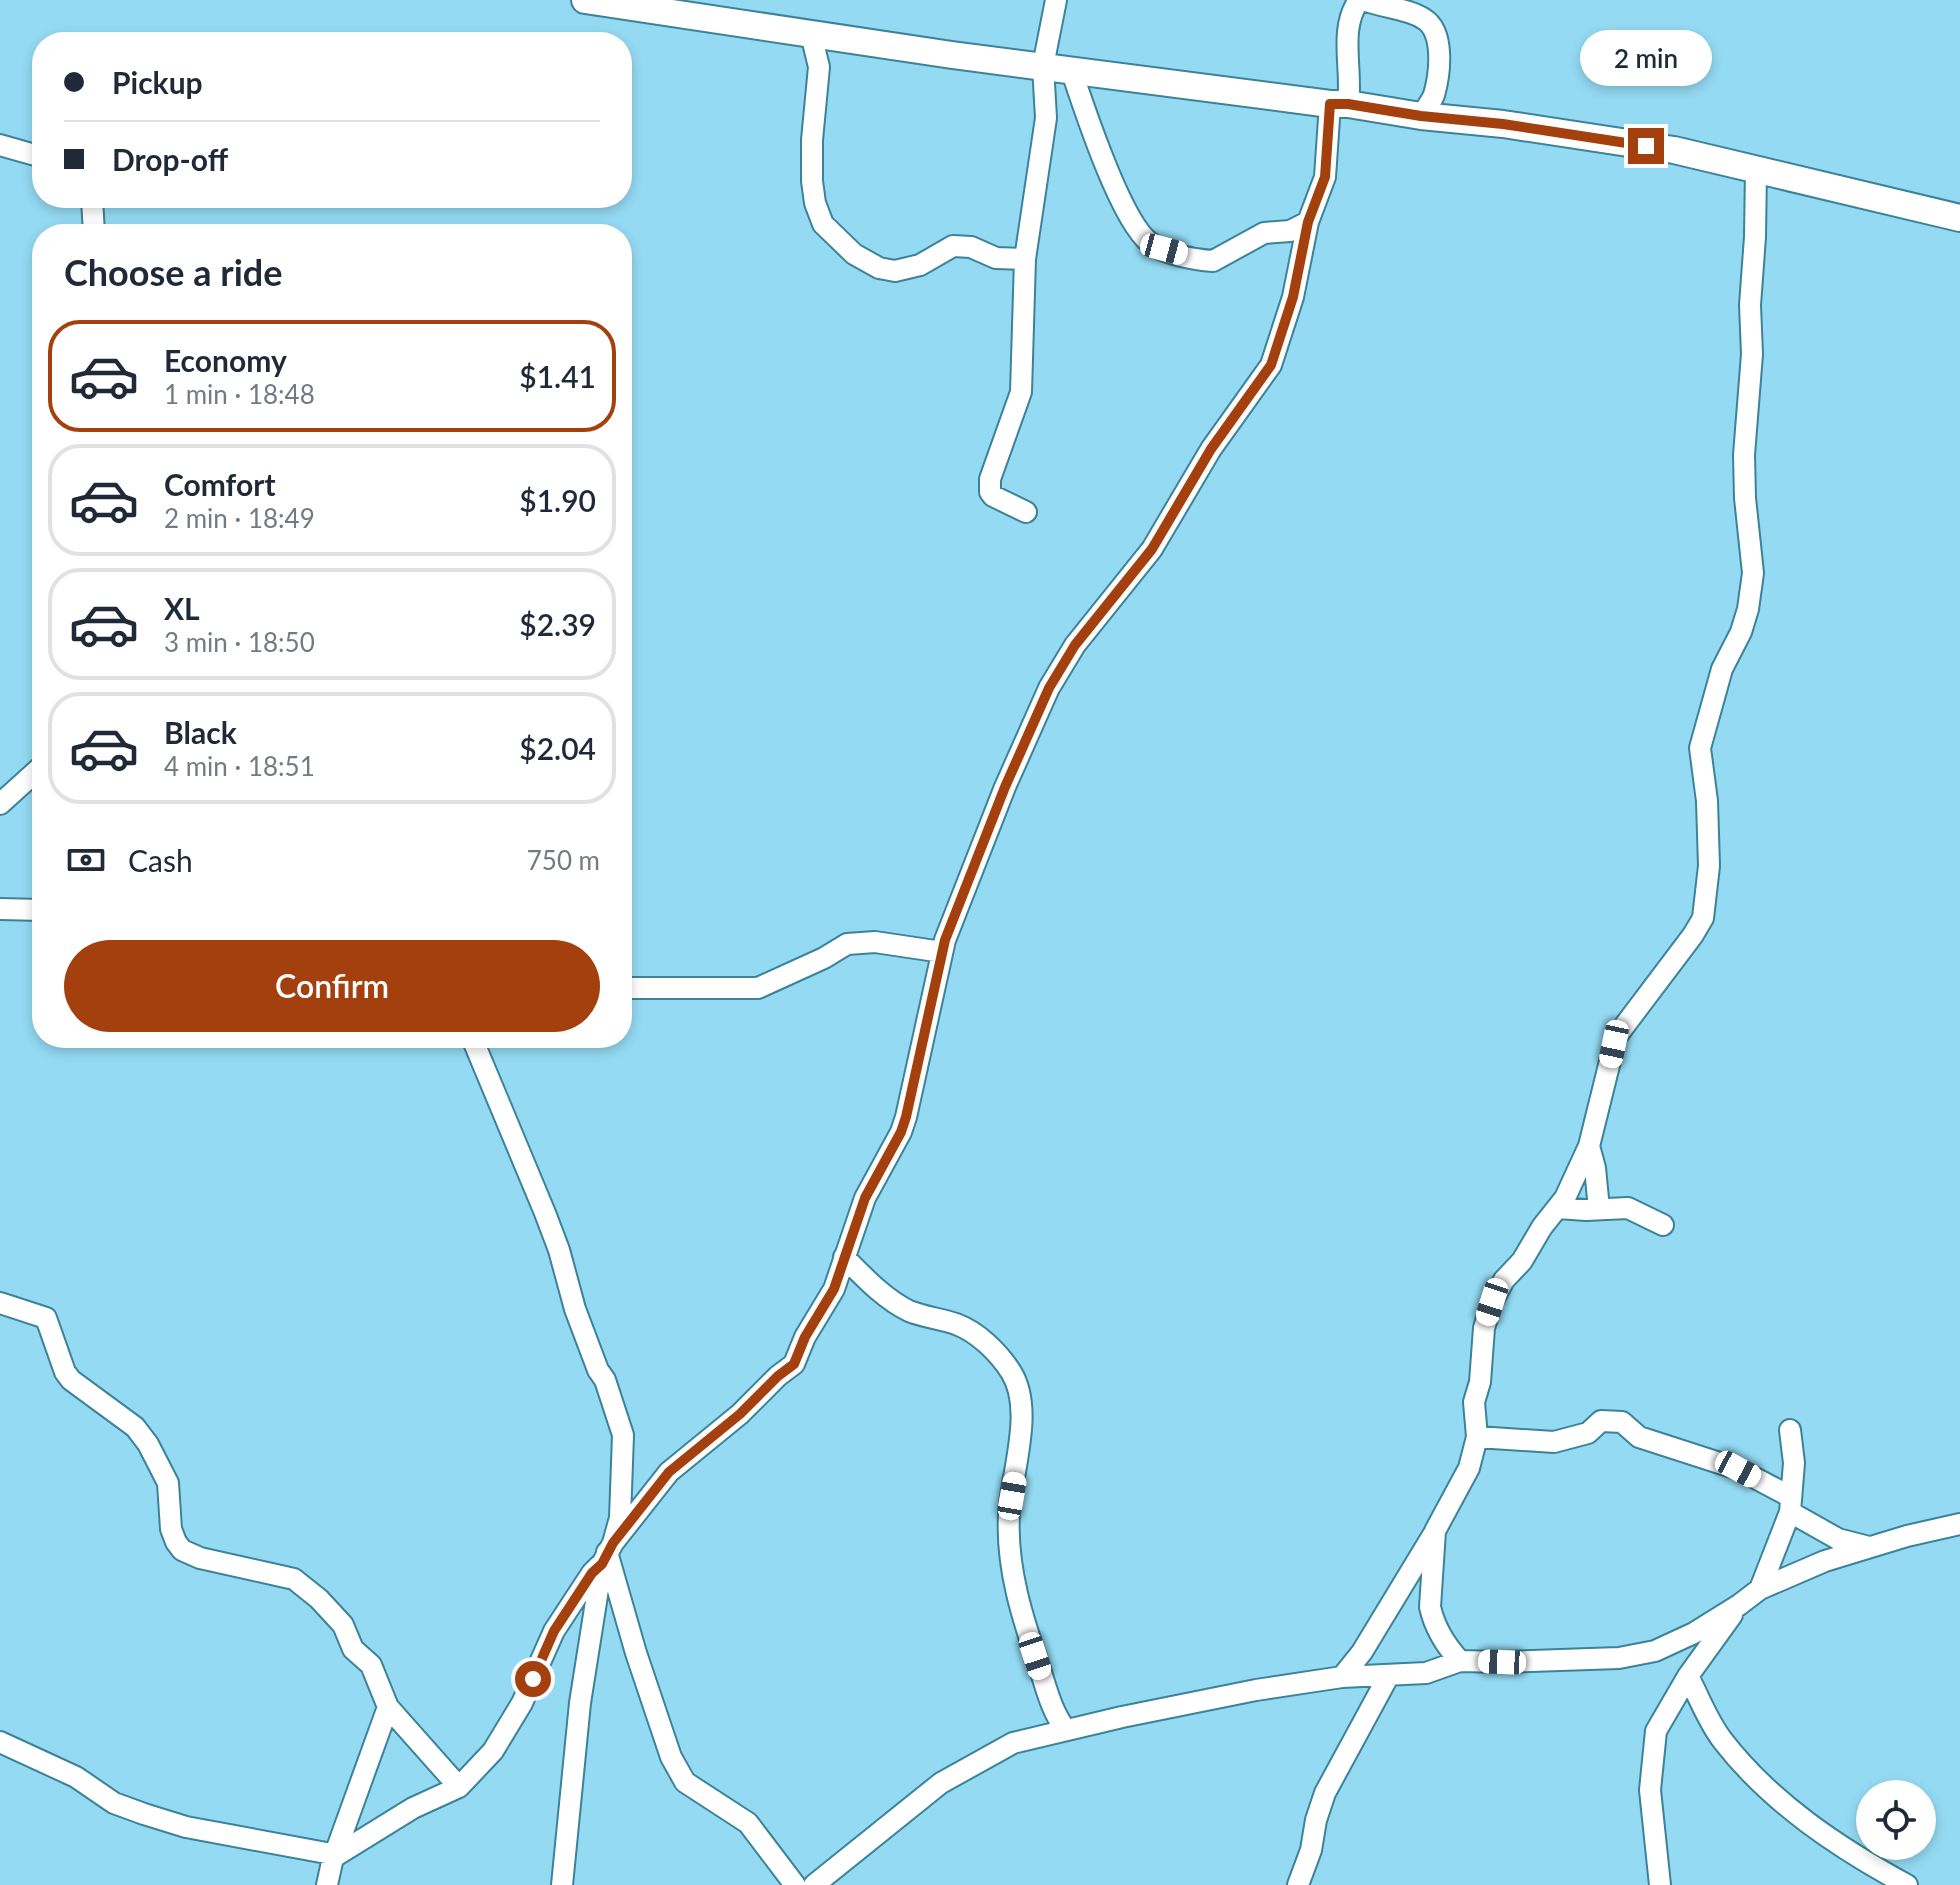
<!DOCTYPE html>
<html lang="en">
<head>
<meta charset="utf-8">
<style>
  :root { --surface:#fff; --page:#f2f2f3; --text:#1f2937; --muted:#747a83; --line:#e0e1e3; --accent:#a4400e }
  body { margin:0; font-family:Lato,sans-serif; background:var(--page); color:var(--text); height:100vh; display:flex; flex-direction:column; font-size:30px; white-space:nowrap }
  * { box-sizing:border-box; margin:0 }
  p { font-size:26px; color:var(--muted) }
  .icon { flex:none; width:44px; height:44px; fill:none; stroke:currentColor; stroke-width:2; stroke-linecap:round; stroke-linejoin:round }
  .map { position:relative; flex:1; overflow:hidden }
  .drawer { position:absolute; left:32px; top:224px; width:600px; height:824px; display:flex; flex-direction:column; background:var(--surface); border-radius:32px; box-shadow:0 4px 12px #0003 }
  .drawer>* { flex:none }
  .hud { position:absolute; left:32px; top:32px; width:600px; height:176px; border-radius:32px; box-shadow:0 4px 12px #0003; display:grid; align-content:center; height:176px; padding:0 32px; background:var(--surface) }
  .buttons { position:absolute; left:1856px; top:1780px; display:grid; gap:16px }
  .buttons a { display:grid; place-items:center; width:80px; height:80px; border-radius:50%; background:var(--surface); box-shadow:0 4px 12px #0003; font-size:40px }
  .end { position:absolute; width:36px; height:36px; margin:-18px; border:10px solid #a4400e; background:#fff; box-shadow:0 0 0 4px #fff }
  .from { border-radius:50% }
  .bubble { position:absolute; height:56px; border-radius:28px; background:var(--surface); box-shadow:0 4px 12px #0003; font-size:26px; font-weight:600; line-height:56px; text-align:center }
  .car { position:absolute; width:24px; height:48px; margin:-24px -12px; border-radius:10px; box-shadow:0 0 6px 2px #0007; background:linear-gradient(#fff 24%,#345 0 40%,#fff 0 76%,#345 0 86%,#fff 0) }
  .hud b { display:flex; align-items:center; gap:28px; height:76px; font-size:30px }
  .hud b+b { border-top:2px solid var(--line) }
  .hud i { width:20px; height:20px; background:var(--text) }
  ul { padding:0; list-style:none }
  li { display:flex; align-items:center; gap:24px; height:112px; margin:0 16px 12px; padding:0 16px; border:4px solid var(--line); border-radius:32px }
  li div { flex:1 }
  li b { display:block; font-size:30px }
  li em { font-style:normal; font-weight:600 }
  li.active { border-color:var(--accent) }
  li>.icon { width:72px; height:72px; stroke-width:1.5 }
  h2 { padding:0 32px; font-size:36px; line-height:96px }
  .pay { display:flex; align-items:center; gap:20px; height:88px; padding:0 32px; font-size:30px }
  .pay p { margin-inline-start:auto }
  .cta { display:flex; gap:16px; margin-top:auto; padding:16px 32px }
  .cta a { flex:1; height:92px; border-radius:48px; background:var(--accent); color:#fff; font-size:32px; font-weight:600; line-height:92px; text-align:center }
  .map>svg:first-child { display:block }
</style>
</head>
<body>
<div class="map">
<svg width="1960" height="1885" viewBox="0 0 1960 1885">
  <rect width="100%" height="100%" fill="#94daf3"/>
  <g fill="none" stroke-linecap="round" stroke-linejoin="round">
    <!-- minor casing -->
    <g stroke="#3c8298" stroke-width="24">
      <path id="minor" d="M1364,0C1383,8 1408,8 1424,19C1445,32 1440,74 1434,95C1431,102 1425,110 1421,116
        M811,34L819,67L812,140V181L815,203L823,224L854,254L879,268L895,271L920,265L953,246L971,247L996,258L1025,259
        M1071,69C1084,108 1120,219 1149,242C1163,254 1195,260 1213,261L1264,233L1290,231L1308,222
        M1348,104C1353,69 1338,30 1359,0
        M0,145L42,157
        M92,198L94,234
        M1026,512L993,496L990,492V479L1021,392L1025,259L1046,118L1043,66L1056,0
        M0,804L42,766
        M0,909L42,910
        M622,988H758L824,958L847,944L875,942L942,952
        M472,1038L545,1213L559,1250L575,1309L598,1370L605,1380L623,1435L620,1518L613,1543L602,1564L580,1703L562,1885
        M1589,1146L1595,1168L1599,1209
        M1558,1208L1586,1210L1628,1208L1663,1225
        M844,1257C863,1276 884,1299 909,1311C924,1317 941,1319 956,1324C978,1332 999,1353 1011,1372C1035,1410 1011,1473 1009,1515C1006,1568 1023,1620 1040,1669C1047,1691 1052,1712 1066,1730
        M0,1303L46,1318L65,1372L71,1380L135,1427L148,1444L168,1483L171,1529L176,1542L182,1550L200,1558L294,1579L319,1599L343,1625L353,1649L371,1665L388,1707L459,1787
        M1477,1437L1554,1442L1588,1433L1601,1421L1622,1422L1639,1437L1738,1469L1791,1497
        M1790,1512L1838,1539L1869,1547
        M613,1543L669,1472L740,1414L778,1376L794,1364L805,1337L834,1289L865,1198L901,1132L906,1117L945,940L1005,787L1049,688L1075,645L1152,549L1211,449L1271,365L1293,297L1308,222L1325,177L1330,104
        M607,1552L636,1653L671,1757L685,1782L748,1823L795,1885
        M1760,1589L1790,1512L1794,1463L1790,1430
        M1460,1661C1445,1645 1435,1629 1430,1607L1435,1531L1469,1468L1477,1437L1474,1402L1480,1382L1484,1328L1492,1302L1504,1280L1522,1261L1542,1227L1565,1198L1589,1146L1616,1037L1693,935L1703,918L1709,866L1707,801L1700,748L1722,669L1741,632L1748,609L1753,573L1745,498L1744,455L1752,354L1750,305L1755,237L1756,169
        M1688,1676C1699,1697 1708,1722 1723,1741C1771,1803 1839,1848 1907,1885
        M1342,1677L1362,1652L1433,1535
        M0,1742L76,1777L114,1803L144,1814L186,1827L337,1855L413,1808L459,1787L493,1751L522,1703L554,1631L592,1573L600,1565
        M327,1885L332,1862L388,1707
        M814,1885L941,1783L1013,1743L1122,1717L1256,1690L1342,1677L1426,1673L1460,1661L1502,1662L1619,1658L1655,1651L1694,1633L1739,1605L1760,1589L1825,1561L1907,1536L1960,1524
        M1298,1885L1311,1850L1316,1820L1325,1793L1389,1675
        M1660,1885L1650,1790L1656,1731L1688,1676L1732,1615"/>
    </g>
    <!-- tertiary casing -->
    <g stroke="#3c8298" stroke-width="30">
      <path id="tertiary" d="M585,0L952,55L1330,104H1348L1421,116L1503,124L1674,150L1960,218"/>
    </g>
    <!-- minor -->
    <use href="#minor" stroke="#fff" stroke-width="20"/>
    <!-- tertiary -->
    <use href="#tertiary" stroke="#fff" stroke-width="26"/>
  </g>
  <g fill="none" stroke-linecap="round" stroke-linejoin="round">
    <!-- route -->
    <path stroke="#a4400e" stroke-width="10" d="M533,1679L554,1631L592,1573L602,1564L613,1543L669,1472L740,1414L778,1376L794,1364L805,1337L834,1289L865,1198L901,1132L906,1117L945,940L1005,787L1049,688L1075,645L1152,549L1211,449L1271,365L1293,297L1308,222L1325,177L1330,104H1348L1421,116L1503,124L1646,146"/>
  </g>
</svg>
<div class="buttons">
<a><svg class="icon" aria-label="locate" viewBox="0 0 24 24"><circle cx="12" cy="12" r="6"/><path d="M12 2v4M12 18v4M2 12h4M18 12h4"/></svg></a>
</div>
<i class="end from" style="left:533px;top:1679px"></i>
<i class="end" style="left:1646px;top:146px"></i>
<div class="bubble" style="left:1580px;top:30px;width:132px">2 min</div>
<i class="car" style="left:1164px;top:249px;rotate:105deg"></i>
<i class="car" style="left:1614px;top:1044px;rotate:192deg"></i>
<i class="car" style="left:1492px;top:1302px;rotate:198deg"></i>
<i class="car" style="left:1738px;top:1469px;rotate:118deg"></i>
<i class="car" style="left:1012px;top:1496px;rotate:10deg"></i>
<i class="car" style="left:1035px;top:1656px;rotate:162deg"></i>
<i class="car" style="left:1502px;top:1662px;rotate:272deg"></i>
<div class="hud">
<b><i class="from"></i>Pickup</b>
<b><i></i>Drop-off</b>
</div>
<section class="drawer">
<h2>Choose a ride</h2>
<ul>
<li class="active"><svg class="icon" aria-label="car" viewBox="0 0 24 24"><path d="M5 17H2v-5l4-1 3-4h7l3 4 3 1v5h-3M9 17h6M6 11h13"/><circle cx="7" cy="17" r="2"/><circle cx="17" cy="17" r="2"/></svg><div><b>Economy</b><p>1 min · 18:48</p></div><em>$1.41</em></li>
<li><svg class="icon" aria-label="car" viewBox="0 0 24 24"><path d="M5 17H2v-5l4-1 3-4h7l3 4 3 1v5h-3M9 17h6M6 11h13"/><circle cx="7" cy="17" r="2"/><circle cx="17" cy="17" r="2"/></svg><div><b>Comfort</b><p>2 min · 18:49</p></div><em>$1.90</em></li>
<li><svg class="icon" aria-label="car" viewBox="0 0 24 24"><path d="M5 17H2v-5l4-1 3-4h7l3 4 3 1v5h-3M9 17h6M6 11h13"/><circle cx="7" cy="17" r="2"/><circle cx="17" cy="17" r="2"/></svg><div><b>XL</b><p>3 min · 18:50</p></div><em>$2.39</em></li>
<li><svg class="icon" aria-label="car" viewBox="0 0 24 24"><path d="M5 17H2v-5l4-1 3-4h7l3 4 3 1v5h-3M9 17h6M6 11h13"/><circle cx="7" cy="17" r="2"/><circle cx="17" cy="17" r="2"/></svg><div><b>Black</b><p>4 min · 18:51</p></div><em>$2.04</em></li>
</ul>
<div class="pay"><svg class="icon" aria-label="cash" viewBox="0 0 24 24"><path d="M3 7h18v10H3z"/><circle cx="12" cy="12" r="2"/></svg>Cash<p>750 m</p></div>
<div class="cta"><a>Confirm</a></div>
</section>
</div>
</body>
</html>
